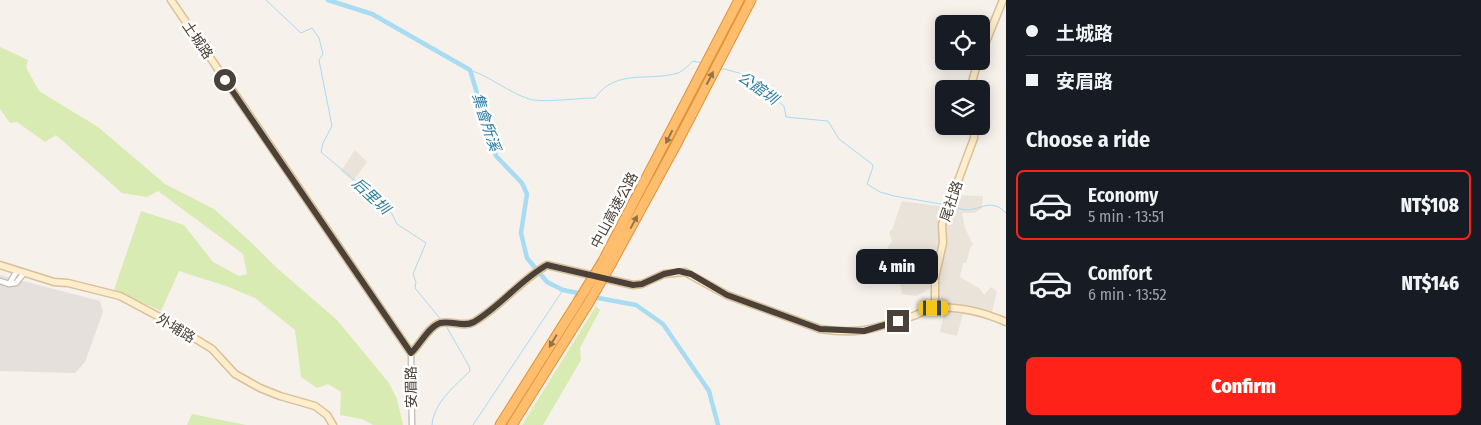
<!DOCTYPE html>
<html lang="en">
<head>
<meta charset="utf-8">
<style>
  :root { --surface:#171b24; --page:#20242c; --text:#f1f3f6; --muted:#9ea1a6; --line:#363941; --accent:#ff2219 }
  body { margin:0; font-family:"Fira Sans Condensed","Noto Sans TC",sans-serif; background:var(--page); color:var(--text); height:100vh; display:flex; flex-direction:column; font-size:19px; white-space:nowrap }
  * { box-sizing:border-box; margin:0 }
  p { font-size:16px; color:var(--muted) }
  .icon { flex:none; width:28px; height:28px; fill:none; stroke:currentColor; stroke-width:2; stroke-linecap:round; stroke-linejoin:round }
  .map { position:relative; flex:1; overflow:hidden }
  .panel { display:flex; flex-direction:column; background:var(--surface); width:475px }
  .panel>* { flex:none }
  .hud { display:grid; align-content:center; height:110px; padding:0 20px; background:var(--surface) }
  .controls { position:absolute; left:935px; top:15px; display:grid; gap:10px }
  .controls a { display:grid; place-items:center; width:55px; height:55px; border-radius:8px; background:var(--surface); box-shadow:0 2px 12px #0003; font-size:25px }
  .end { position:absolute; width:22px; height:22px; margin:-11px; border:6px solid #4b4138; background:#fff; box-shadow:0 0 0 2px #fff }
  .from { border-radius:50% }
  .bubble { position:absolute; height:35px; border-radius:8px; background:var(--surface); box-shadow:0 2px 12px #0003; font-size:16px; font-weight:800; line-height:35px; text-align:center }
  .car { position:absolute; width:15px; height:30px; margin:-15px -8px; border-radius:6px; box-shadow:0 0 4px 1px #0007; background:linear-gradient(#f5c518 24%,#345 0 40%,#f5c518 0 76%,#345 0 86%,#f5c518 0) }
  .hud b { display:flex; align-items:center; gap:18px; height:48px; font-size:19px }
  .hud b+b { border-top:1px solid var(--line) }
  .hud i { width:12px; height:12px; background:var(--text) }
  ul { padding:0; list-style:none }
  li { display:flex; align-items:center; gap:15px; height:70px; margin:0 10px 8px; padding:0 10px; border:2px solid transparent; border-radius:8px }
  li div { flex:1 }
  li b { display:block; font-size:19px }
  li em { font-style:normal; font-weight:800 }
  li.current { border-color:var(--accent) }
  li>.icon { width:45px; height:45px; stroke-width:1.5 }
  h2 { padding:0 20px; font-size:22px; line-height:60px }
  .button { display:flex; gap:10px; margin-top:auto; padding:10px 20px }
  .button a { flex:1; height:58px; border-radius:8px; background:var(--accent); color:#fff; font-size:20px; font-weight:800; line-height:58px; text-align:center }
  main { display:flex; flex:1; min-height:0 }
  .map>svg:first-child { display:block }
</style>
</head>
<body>
<main>
<div class="map">
<svg width="1006" height="425" viewBox="0 0 1006 425">
  <rect width="100%" height="100%" fill="#f6f1eb"/>
  <!-- residential -->
  <path fill="#eae3d9" d="M355,150L367,162L353,181L341,171Z
    M951,195L983,196L982,208L975,213H962L965,228L973,245L971,246L966,263H963L960,277L980,289L984,295L991,287L997,292L992,311L995,321L963,314L957,336L940,332L944,313L937,312L936,285L916,296L902,294L898,271L882,256L892,241L889,232L892,230L902,201L945,207Z"/>
  <!-- industrial -->
  <path fill="#e6e0dc" d="M0,275L100,301L103,312L85,362L75,373L0,371Z"/>
  <!-- green -->
  <path fill="#d8ebb3" d="M0,47L28,60L26,67L39,91L98,127L165,184L214,209L253,244L277,268L337,320L389,383L397,399L403,425H373L362,419L340,415L341,392L328,384L317,388L301,377L295,330L255,298L226,286L179,271L161,311L114,290L141,211L184,225L213,262L239,276L247,274L243,254L158,191L147,197L122,193L56,135L45,142L17,122L10,123L0,109Z
    M596,306L600,310L580,348L581,360L543,425H522Z
    M192,414L246,425H187Z"/>
  <g fill="none" stroke-linecap="round" stroke-linejoin="round">
    <!-- stream -->
    <path stroke="#a7dcf3" stroke-width="1" d="M266,0L301,33L312,28L319,38L323,54L319,60L332,126L323,143L321,152L390,210L397,224L426,243L413,274L416,282L415,288L442,321
      M720,68L743,74L784,106L786,117L828,121L839,139L872,164L873,167L867,184L880,192L894,196L947,205
      M470,70C491,77 508,92 529,99C543,103 579,98 595,98C616,68 648,82 678,73C683,71 689,65 693,61L702,63
      M951,206C956,207 962,210 967,210C982,209 992,198 1006,213
      M432,425C433,403 456,385 470,371L469,366L446,326
      M473,425L563,290"/>
    <!-- canal -->
    <path stroke="#a7dcf3" stroke-width="4.5" d="M328,0L372,14L470,70L496,156L522,183L527,194L521,233L527,258L547,282L563,290L583,294
      M593,297L636,305L663,324L709,391L718,425"/>
    <!-- street casing -->
    <g stroke="#c2b8ad" stroke-width="7">
      <path id="street" d="M0,281L9,284L17,271
        M9,284L16,283L24,273
        M411,353L412,425"/>
    </g>
    <!-- secondary casing -->
    <g stroke="#d7c09a" stroke-width="9">
      <path id="secondary" d="M171,0L411,353C420,345 428,327 440,323C452,320 463,328 474,322C501,306 521,280 547,265L633,285L642,284L664,274L685,272L727,295L820,329C859,335 873,329 910,317C918,315 926,309 935,308C958,306 985,313 1006,322
        M981,54L1003,0
        M970,89L978,61
        M0,265L54,282L68,283L120,296L167,321L212,349L235,374L260,388L280,396L315,406L327,415L333,425
        M935,308V278L943,243L942,224L974,138L975,126"/>
    </g>
    <!-- highway casing -->
    <g stroke="#e29138" stroke-width="11">
      <path id="highway" d="M603,261L739,0
        M611,264L677,143L751,0
        M500,425L579,300
        M512,425L588,304"/>
    </g>
    <!-- street -->
    <use href="#street" stroke="#fff" stroke-width="4.5"/>
    <!-- secondary -->
    <use href="#secondary" stroke="#ffedcc" stroke-width="6"/>
    <!-- highway -->
    <use href="#highway" stroke="#ffbe6d" stroke-width="9"/>
    <!-- highway-bridge casing -->
    <g stroke="#e29138" stroke-width="11" stroke-linecap="butt">
      <path id="highway-bridge" d="M579,300L603,261
        M588,304L611,264"/>
    </g>
    <!-- highway-bridge -->
    <use href="#highway-bridge" stroke="#ffbe6d" stroke-width="9"/>
  </g>
  <!-- one-way arrows -->
  <defs><path id="oneway-solid" d="M-6-.8H1V-3.2L6.5 0L1 3.2V.8H-6Z" transform="scale(1.25)"/></defs>
  <g fill="#93734d">
    <use href="#oneway-solid" transform="translate(710 78) rotate(-63)"/>
    <use href="#oneway-solid" transform="translate(669 137) rotate(117)"/>
    <use href="#oneway-solid" transform="translate(634 222) rotate(-62)"/>
    <use href="#oneway-solid" transform="translate(553 341) rotate(121)"/>
  </g>
  <g fill="none" stroke-linecap="round" stroke-linejoin="round">
    <!-- route -->
    <path stroke="#4b4138" stroke-width="6" d="M225,80L411,353C420,345 428,327 440,323C452,320 463,328 474,322C501,306 520,280 547,265L633,285L642,284L664,274L679,271L691,274L727,295L820,329L864,331L898,321"/>
  </g>
  <g text-anchor="middle" stroke-width="5" stroke-linejoin="round" paint-order="stroke">
    <!-- street labels -->
    <g font-size="14" fill="#4b4138" stroke="#fff">
      <text transform="translate(198 40) rotate(56)" y="5">土城路</text>
      <text transform="translate(951 201) rotate(-71)" y="5">尾社路</text>
      <text transform="translate(614 210) rotate(-62)" y="5">中山高速公路</text>
      <text transform="translate(176 328) rotate(31)" y="5">外埔路</text>
      <text transform="translate(411 387) rotate(-91)" y="5">安眉路</text>
    </g>
    <!-- water labels -->
    <g font-size="15" font-style="italic" fill="#297ca2" stroke="#fff">
      <text transform="translate(758 88) rotate(35)" y="5">公館圳</text>
      <text transform="translate(486 122) rotate(72)" y="5">集會所溪</text>
      <text transform="translate(371 196) rotate(43)" y="5">后里圳</text>
    </g>
  </g>
</svg>
<div class="controls">
<a><svg class="icon" aria-label="locate" viewBox="0 0 24 24"><circle cx="12" cy="12" r="6"/><path d="M12 2v4M12 18v4M2 12h4M18 12h4"/></svg></a>
<a><svg class="icon" aria-label="layers" viewBox="0 0 24 24"><path d="M12 4l9 5-9 5-9-5zM3 14l9 5 9-5"/></svg></a>
</div>
<i class="end from" style="left:225px;top:80px"></i>
<i class="end" style="left:898px;top:321px"></i>
<div class="bubble" style="left:856px;top:249px;width:82px">4 min</div>
<i class="car" style="left:934px;top:308px;rotate:90deg"></i>
</div>
<section class="panel">
<div class="hud">
<b><i class="from"></i>土城路</b>
<b><i></i>安眉路</b>
</div>
<h2>Choose a ride</h2>
<ul>
<li class="current"><svg class="icon" aria-label="car" viewBox="0 0 24 24"><path d="M5 17H2v-5l4-1 3-4h7l3 4 3 1v5h-3M9 17h6M6 11h13"/><circle cx="7" cy="17" r="2"/><circle cx="17" cy="17" r="2"/></svg><div><b>Economy</b><p>5 min · 13:51</p></div><em>NT$108</em></li>
<li><svg class="icon" aria-label="car" viewBox="0 0 24 24"><path d="M5 17H2v-5l4-1 3-4h7l3 4 3 1v5h-3M9 17h6M6 11h13"/><circle cx="7" cy="17" r="2"/><circle cx="17" cy="17" r="2"/></svg><div><b>Comfort</b><p>6 min · 13:52</p></div><em>NT$146</em></li>
</ul>
<div class="button"><a>Confirm</a></div>
</section>
</main>
</body>
</html>
